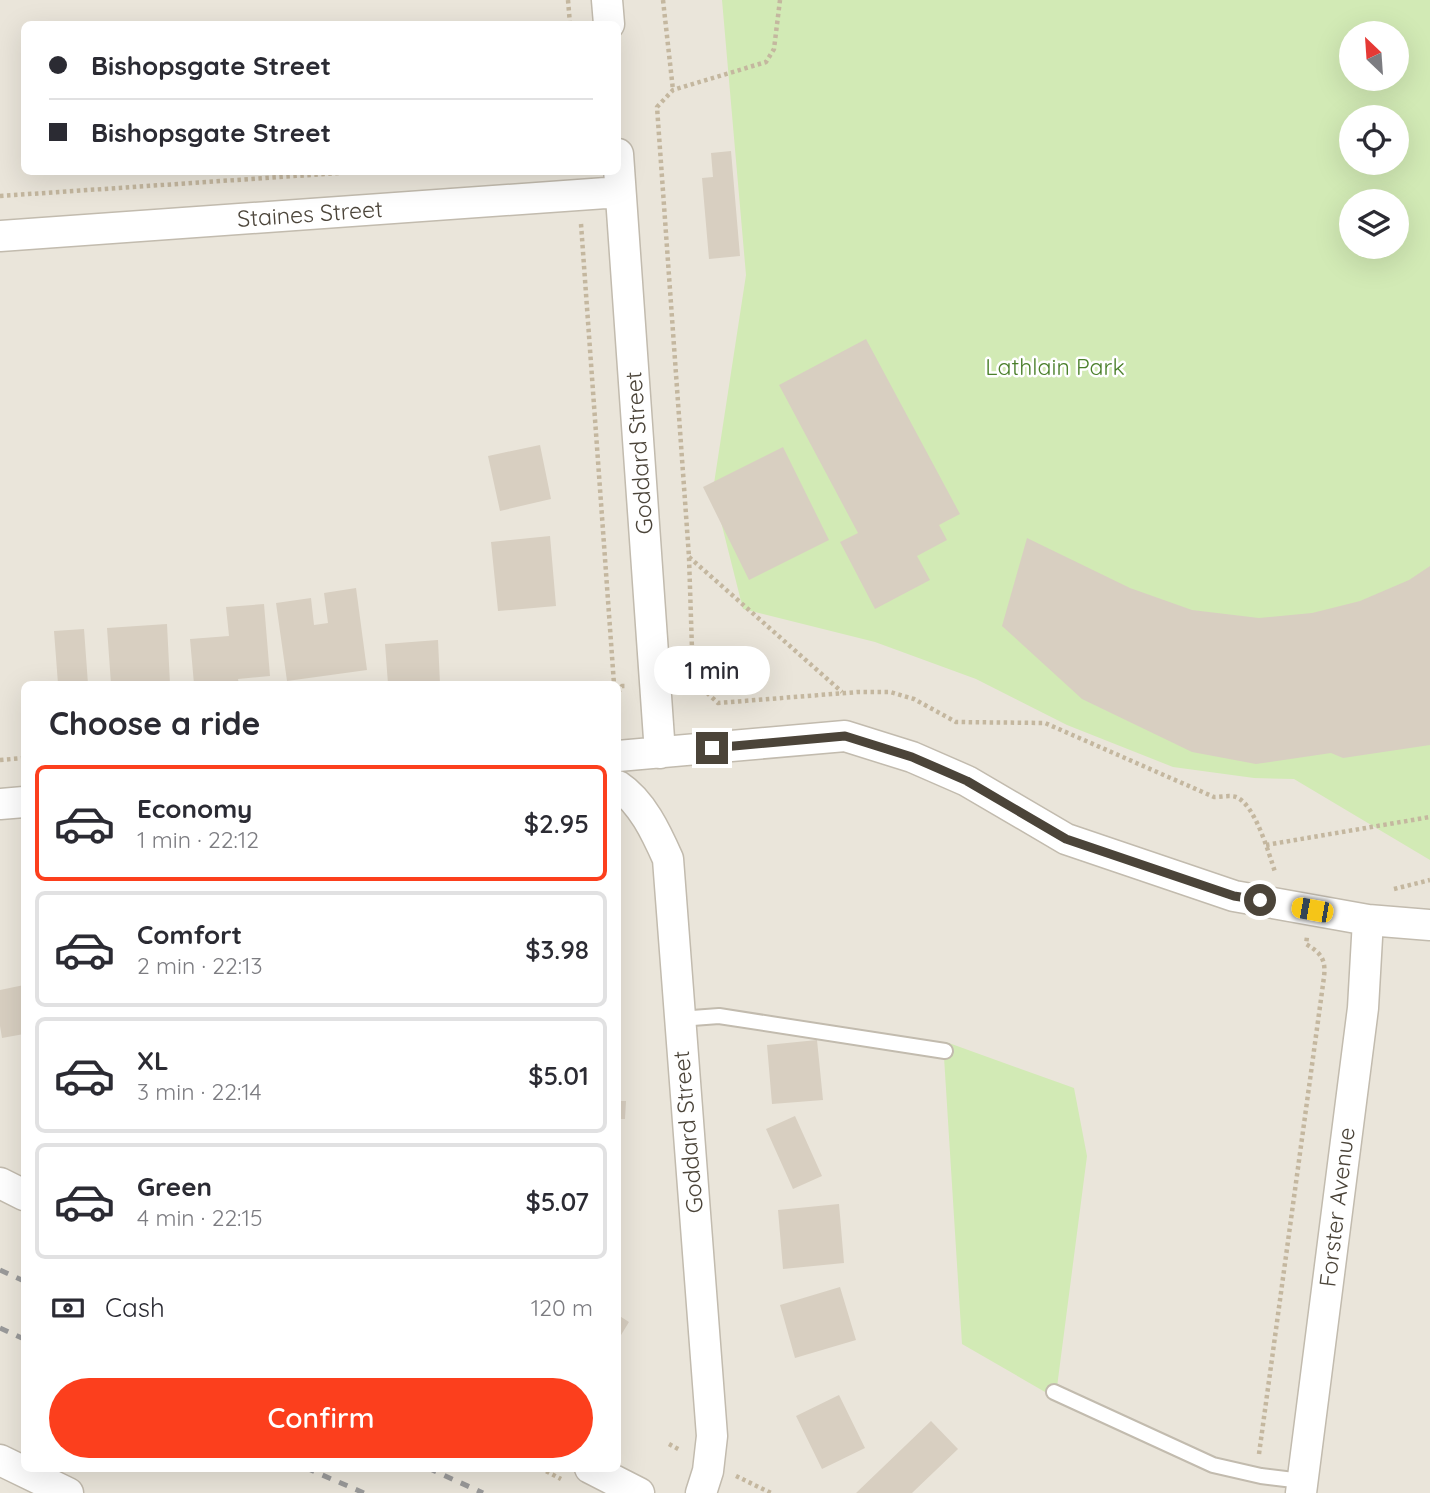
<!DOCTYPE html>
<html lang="en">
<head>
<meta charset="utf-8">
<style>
  :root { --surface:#fff; --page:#f7f7f7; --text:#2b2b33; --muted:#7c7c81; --line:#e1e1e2; --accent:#fc3f1d }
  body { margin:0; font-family:Quicksand,sans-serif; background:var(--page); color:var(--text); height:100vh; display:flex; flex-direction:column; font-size:26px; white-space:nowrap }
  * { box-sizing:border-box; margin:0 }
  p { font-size:23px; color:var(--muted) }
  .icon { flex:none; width:38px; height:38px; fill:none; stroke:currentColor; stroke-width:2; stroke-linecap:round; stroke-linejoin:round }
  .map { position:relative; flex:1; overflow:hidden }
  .sheet { position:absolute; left:21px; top:681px; width:600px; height:791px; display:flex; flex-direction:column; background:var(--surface); border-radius:10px; box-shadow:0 7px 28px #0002 }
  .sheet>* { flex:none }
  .top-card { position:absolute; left:21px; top:21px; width:600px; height:154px; border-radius:10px; box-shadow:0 7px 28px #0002; display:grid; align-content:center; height:154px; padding:0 28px; background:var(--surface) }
  .needle { width:46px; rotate:335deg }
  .tools { position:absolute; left:1339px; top:21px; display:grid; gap:14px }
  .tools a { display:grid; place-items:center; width:70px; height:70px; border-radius:50%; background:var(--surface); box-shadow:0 7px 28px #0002; font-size:35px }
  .end { position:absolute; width:32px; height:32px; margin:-16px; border:9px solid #4b4439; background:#fff; box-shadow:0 0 0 4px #fff }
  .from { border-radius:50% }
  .bubble { position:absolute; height:49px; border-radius:24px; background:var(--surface); box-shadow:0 7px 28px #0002; font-size:23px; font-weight:600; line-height:49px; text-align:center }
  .car { position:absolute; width:21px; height:42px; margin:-21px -10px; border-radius:9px; box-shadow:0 0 5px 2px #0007; background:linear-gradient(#f5c518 24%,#345 0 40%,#f5c518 0 76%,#345 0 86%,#f5c518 0) }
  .top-card b { display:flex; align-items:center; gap:24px; height:66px; font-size:26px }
  .top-card b+b { border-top:2px solid var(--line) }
  .top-card i { width:18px; height:18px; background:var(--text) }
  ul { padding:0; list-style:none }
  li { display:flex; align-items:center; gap:21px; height:116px; margin:0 14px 10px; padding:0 14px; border:4px solid var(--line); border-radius:10px }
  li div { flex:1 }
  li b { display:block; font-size:26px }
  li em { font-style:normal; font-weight:600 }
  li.current { border-color:var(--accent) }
  li>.icon { width:63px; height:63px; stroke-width:1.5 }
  h2 { padding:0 28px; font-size:32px; line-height:84px }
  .pay { display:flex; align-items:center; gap:18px; height:77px; padding:0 28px; font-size:26px }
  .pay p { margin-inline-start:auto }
  .cta { display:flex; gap:14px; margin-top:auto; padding:14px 28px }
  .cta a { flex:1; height:80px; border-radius:42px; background:var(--accent); color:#fff; font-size:28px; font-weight:600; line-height:80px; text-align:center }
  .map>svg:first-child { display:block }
</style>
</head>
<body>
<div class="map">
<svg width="1430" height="1493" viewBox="0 0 1430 1493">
  <rect width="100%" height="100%" fill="#f6f3ec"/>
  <!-- residential -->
  <path fill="#eae5da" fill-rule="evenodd" d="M0,0H1430V1493H0ZM24,24H618V172H24ZM1351,33H1396V79H1351ZM1351,117H1396V163H1351ZM1351,201H1396V247H1351ZM24,684H618V1468H24Z"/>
  <!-- green -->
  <path fill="#d2eab5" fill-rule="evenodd" d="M722,0H1430V860L1294,779L1254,778L1173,767L1067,725L976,679L875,642L743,609L713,490L746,275ZM1351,33H1396V79H1351ZM1351,117H1396V163H1351ZM1351,201H1396V247H1351Z
    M946,1042L1074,1088L1087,1156L1057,1387L1052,1396L962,1344L944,1057Z"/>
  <!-- building -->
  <path fill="#d8cfc1" d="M731,151L740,256L709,259L702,178L713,177L711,153Z
    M866,339L960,514L939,525L947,540L917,556L930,580L875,609L840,542L858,533L779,385Z
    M540,445L551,499L500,511L488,456Z
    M783,447L829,540L749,580L703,487Z
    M550,536L556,606L498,611L491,542Z
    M1027,538L1130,588L1192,610L1259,618L1312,613L1360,601L1409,580L1430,566V745L1343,758L1331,753L1256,764L1192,752L1082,699L1002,626Z
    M356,588L367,670L287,681L276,603L311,598L314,625L328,623L324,593Z
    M264,604L270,676L238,679L239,684H194L190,639L229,636L226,607Z
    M167,624L170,684H111L107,628Z
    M84,629L88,684H58L54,631Z
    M438,640L440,684H388L385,644Z
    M24,985V1034L2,1038L0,1026V990Z
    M817,1040L823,1100L772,1104L767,1045Z
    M618,1101H626L625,1119H618Z
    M795,1116L822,1176L793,1189L766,1129Z
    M839,1204L844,1263L783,1269L778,1210Z
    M840,1287L856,1340L795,1358L780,1305Z
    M618,1315L629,1322L618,1340Z
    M839,1395L865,1448L822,1469L796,1416Z
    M931,1421L958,1449L912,1493H856Z"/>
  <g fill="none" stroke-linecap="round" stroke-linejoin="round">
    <!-- service casing -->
    <g stroke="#c2bbae" stroke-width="18">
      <path id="service" d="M679,1019L719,1016L945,1051
        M1054,1392L1213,1465L1261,1476L1302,1481"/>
    </g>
    <!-- minor casing -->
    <g stroke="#c2bbae" stroke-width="33">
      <path id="minor" d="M607,0L609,24
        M618,154L660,753
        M0,236L620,192
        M618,756L845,736L912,757L967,781L1066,839L1234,896L1368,920L1430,925
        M618,786C642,802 656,832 668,859L712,1436L708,1471L701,1493
        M0,804L24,802
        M0,1183L24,1195
        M0,1460L68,1493
        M590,1468L639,1493
        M1301,1493L1363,1008L1368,920"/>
    </g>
    <!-- path -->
    <path stroke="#c4b79f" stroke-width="4.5" stroke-dasharray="3.5 3.5" stroke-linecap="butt" d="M568,0L570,24
      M663,0L673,90
      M0,196L354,172
      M581,224L614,684
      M689,557L842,692
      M693,680L689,557L657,107L673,90L766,62L774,49L780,0
      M684,681L693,680L718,703L858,692H890L914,699L956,722L1045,723L1214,797C1220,797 1230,795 1236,797C1255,804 1269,854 1275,872
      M618,693L622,686H627
      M0,760L24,758
      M1266,845L1430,817
      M1394,889L1430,880
      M669,1444L680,1450
      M1259,1454L1324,977C1326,959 1321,953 1306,944L1307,937
      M540,1468L561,1479
      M736,1476L771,1493"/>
    <!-- service -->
    <use href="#service" stroke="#fff" stroke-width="14"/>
    <!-- minor -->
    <use href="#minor" stroke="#fff" stroke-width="30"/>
    <!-- rail -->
    <path stroke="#9a9a9a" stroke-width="5" stroke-dasharray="9 9" stroke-linecap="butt" d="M0,1270L24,1281
      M0,1328L24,1339
      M306,1468L364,1493
      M428,1468L483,1493"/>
  </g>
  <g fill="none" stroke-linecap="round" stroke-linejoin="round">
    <!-- route -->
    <path stroke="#4b4439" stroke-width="9" d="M712,748L845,736L912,757L967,781L1066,839L1234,896L1260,900"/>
  </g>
  <g text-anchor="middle" stroke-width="5" stroke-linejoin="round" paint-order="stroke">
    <!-- street labels -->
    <g font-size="23" fill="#4b4439" stroke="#fff">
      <text transform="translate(310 214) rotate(-4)" y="8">Staines Street</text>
      <text transform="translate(639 453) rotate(-94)" y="8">Goddard Street</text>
      <text transform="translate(688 1132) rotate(-95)" y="8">Goddard Street</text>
      <text transform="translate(1337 1207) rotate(-83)" y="8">Forster Avenue</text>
    </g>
    <!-- park labels -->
    <g font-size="23" fill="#4a7f2a" stroke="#fff">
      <text x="1055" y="375">Lathlain Park</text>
    </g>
  </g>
</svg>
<div class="tools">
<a><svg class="needle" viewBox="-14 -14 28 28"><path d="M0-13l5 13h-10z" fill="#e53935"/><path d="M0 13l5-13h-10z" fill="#7c7c81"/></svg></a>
<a><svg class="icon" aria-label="locate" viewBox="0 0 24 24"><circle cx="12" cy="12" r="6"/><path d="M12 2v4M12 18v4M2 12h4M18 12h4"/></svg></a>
<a><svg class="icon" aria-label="layers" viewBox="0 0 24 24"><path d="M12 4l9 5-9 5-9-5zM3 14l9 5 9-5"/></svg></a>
</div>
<i class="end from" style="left:1260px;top:900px"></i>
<i class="end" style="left:712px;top:748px"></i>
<div class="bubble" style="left:654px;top:646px;width:116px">1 min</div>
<i class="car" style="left:1312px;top:910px;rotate:280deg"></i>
<div class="top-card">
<b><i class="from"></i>Bishopsgate Street</b>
<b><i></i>Bishopsgate Street</b>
</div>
<section class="sheet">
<h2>Choose a ride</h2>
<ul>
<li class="current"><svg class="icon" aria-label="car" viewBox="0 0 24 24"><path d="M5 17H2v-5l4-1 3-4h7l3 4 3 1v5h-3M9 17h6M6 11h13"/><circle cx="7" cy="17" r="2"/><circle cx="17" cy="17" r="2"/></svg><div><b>Economy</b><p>1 min · 22:12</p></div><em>$2.95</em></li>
<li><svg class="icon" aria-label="car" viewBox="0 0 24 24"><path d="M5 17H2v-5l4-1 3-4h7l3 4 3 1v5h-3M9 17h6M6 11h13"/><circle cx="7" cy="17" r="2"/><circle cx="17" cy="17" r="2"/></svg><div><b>Comfort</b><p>2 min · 22:13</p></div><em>$3.98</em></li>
<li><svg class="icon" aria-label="car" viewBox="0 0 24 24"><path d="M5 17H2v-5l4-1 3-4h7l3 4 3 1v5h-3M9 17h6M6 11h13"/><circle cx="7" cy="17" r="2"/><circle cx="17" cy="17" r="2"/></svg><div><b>XL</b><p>3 min · 22:14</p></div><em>$5.01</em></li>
<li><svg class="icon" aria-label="car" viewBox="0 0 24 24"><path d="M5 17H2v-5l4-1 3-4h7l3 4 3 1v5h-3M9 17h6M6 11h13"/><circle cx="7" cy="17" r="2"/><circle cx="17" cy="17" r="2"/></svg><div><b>Green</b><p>4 min · 22:15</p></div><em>$5.07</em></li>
</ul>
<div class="pay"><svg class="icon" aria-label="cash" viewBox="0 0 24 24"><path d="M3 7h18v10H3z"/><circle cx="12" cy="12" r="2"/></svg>Cash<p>120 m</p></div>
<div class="cta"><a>Confirm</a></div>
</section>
</div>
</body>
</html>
